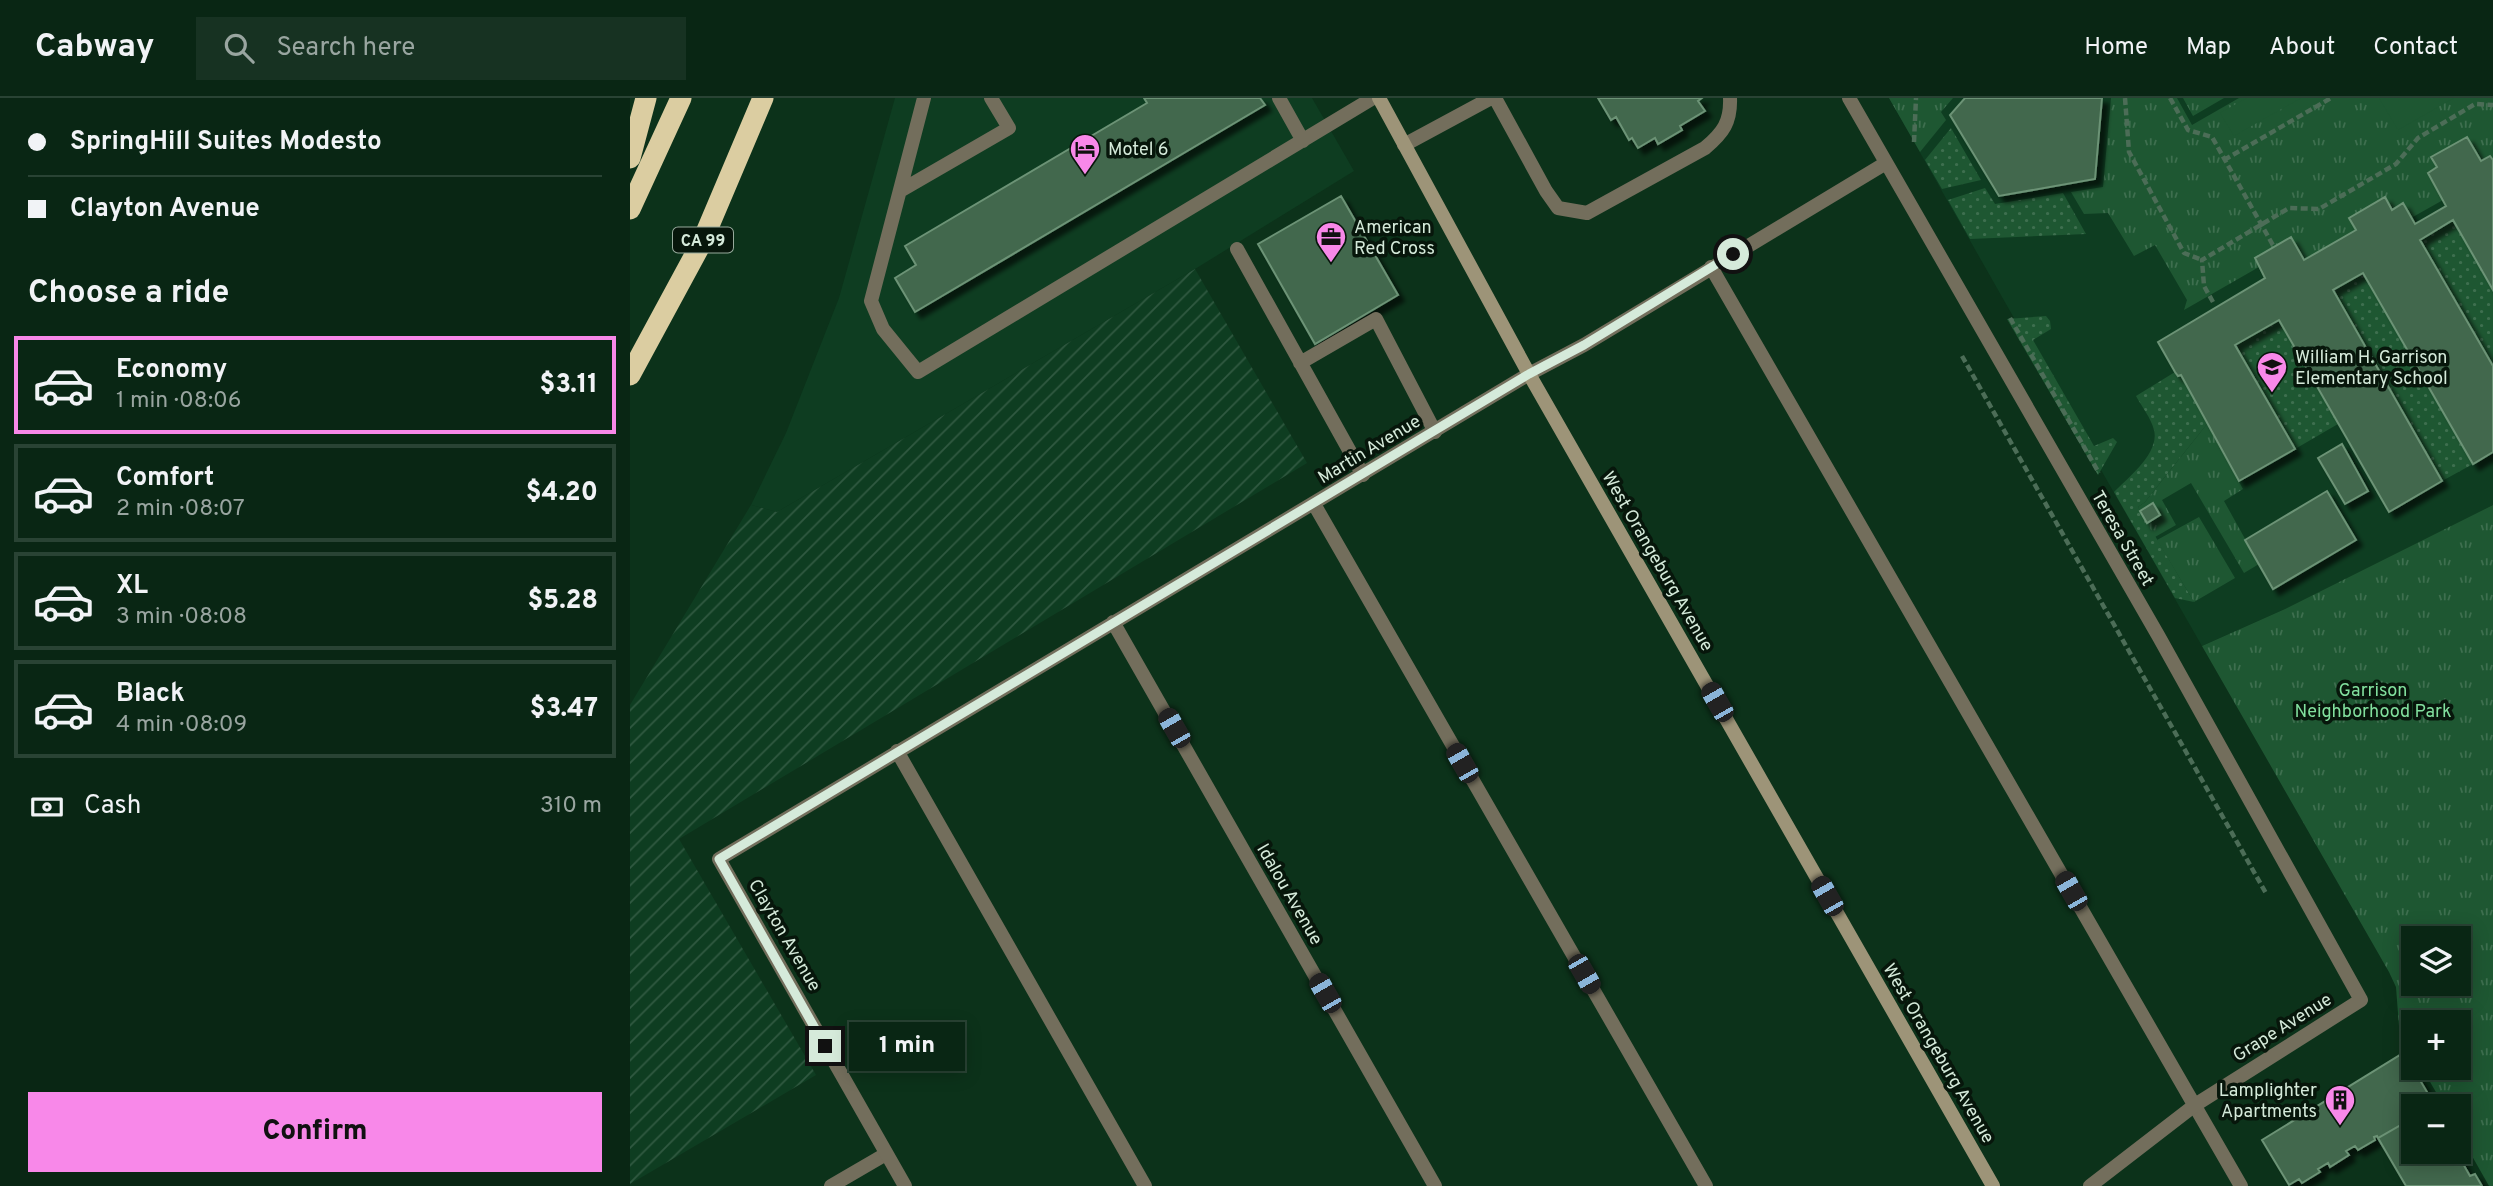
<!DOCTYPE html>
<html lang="en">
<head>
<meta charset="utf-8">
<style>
  :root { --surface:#092614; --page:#173222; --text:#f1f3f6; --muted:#99a5a0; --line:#294334; --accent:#f888e9 }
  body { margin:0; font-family:Overpass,sans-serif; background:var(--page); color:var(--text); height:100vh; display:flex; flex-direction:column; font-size:26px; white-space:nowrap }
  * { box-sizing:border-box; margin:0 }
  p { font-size:23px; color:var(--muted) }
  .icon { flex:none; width:38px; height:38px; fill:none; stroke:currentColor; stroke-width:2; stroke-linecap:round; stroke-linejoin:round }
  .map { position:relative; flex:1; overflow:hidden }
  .details { display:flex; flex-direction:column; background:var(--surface); width:630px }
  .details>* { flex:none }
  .guide { display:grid; align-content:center; height:154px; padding:0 28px; background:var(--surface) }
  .buttons { position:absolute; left:1771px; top:828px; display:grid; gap:14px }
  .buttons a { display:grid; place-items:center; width:70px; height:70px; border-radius:0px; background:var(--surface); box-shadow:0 4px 18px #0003,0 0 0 2px var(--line); font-size:35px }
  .end { position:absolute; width:32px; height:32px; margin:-16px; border:9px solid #d5eada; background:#111; box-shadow:0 0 0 4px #111 }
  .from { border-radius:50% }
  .bubble { position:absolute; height:49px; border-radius:0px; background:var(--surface); box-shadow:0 4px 18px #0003,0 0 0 2px var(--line); font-size:23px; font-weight:800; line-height:49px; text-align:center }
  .car { position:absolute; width:21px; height:42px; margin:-21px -10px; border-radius:9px; box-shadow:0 0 5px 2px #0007; background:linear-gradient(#222 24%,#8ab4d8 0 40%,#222 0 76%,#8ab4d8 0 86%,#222 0) }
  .guide b { display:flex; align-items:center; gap:24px; height:66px; font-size:26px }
  .guide b+b { border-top:2px solid var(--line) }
  .guide i { width:18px; height:18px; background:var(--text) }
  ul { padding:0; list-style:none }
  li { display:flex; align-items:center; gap:21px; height:98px; margin:0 14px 10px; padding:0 14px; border:4px solid var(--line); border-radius:0px }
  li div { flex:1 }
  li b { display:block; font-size:26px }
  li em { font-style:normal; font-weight:800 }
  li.active { border-color:var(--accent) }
  li>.icon { width:63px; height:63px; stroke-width:1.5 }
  h2 { padding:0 28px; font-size:32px; line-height:84px }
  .pay { display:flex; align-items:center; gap:18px; height:77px; padding:0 28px; font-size:26px }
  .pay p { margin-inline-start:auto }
  .cta { display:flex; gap:14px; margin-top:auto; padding:14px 28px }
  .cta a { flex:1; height:80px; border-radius:0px; background:var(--accent); color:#111; font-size:28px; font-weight:800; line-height:80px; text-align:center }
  header { display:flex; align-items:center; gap:42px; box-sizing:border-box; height:98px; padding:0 35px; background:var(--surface); border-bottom:2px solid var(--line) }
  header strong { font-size:33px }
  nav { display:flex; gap:38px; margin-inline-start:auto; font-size:24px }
  .search { width:490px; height:63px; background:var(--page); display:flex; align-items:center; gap:18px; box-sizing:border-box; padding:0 24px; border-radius:0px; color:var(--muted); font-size:26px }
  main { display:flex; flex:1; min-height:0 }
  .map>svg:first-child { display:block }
</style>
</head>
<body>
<header>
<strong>Cabway</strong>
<div class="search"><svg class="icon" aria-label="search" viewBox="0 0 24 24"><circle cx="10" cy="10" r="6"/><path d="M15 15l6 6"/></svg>Search here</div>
<nav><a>Home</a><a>Map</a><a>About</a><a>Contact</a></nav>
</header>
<main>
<section class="details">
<div class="guide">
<b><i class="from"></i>SpringHill Suites Modesto</b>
<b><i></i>Clayton Avenue</b>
</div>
<h2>Choose a ride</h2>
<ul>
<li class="active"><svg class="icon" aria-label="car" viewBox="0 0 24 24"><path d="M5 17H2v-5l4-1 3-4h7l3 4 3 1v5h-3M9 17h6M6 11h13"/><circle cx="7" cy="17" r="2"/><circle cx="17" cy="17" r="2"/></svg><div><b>Economy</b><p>1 min · 08:06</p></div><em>$3.11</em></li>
<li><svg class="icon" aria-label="car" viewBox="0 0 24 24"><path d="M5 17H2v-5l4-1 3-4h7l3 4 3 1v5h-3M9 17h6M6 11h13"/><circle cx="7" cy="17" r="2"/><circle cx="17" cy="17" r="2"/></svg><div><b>Comfort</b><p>2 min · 08:07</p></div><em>$4.20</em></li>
<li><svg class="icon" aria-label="car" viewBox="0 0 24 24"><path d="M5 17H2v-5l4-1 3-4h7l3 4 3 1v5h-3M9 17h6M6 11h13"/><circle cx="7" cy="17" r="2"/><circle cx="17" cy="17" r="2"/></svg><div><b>XL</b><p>3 min · 08:08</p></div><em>$5.28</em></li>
<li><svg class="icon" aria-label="car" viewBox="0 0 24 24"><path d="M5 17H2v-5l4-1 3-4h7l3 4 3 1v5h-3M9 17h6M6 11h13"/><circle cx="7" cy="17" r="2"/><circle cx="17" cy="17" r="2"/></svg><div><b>Black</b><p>4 min · 08:09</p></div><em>$3.47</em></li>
</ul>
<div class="pay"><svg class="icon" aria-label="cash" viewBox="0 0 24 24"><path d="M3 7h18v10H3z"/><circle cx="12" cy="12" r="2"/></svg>Cash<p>310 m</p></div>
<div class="cta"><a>Confirm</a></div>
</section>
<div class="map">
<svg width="1863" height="1088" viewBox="0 0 1863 1088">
  <defs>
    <pattern id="industrial-furrows" width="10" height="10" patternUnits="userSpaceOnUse" patternTransform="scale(1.75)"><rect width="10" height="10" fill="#0e3d21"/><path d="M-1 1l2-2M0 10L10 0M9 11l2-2" fill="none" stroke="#305941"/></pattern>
    <pattern id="grass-dots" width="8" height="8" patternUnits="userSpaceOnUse" patternTransform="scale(1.75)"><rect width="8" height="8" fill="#1e5732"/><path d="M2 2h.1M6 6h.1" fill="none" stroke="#3e6f4f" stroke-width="1.8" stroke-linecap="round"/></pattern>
    <pattern id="park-tufts" width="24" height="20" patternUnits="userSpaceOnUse" patternTransform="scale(1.75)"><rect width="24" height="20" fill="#1e5732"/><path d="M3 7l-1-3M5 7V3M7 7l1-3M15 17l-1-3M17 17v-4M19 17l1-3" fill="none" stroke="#3e6f4f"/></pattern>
    <filter id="shadow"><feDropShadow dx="6" dy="6" stdDeviation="2" flood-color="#0009"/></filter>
  </defs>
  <rect width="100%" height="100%" fill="#0c321a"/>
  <!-- built -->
  <path fill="#0e3d21" d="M265,0H682L724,73L565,171L147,414L121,407L156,335L209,200Z
    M1259,0H1863V407L1655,511L1572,548L1471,372L1468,377L1377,221L1384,220Z"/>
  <!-- industrial -->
  <path fill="url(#industrial-furrows)" d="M565,171L677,365L49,741L186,977L0,1086V607L121,407L147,414Z"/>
  <!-- grass -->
  <path fill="url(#grass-dots)" d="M1321,30L1351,82L1312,91L1295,62Z
    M1355,90L1365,106L1433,95L1456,136L1340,141L1318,102Z
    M1823,122L1863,192V268L1790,142Z
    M1733,175L1843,366L1812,383L1703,192Z
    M1416,218L1420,223L1421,231L1403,242L1464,348L1483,340L1487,344L1468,377L1377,221Z
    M1649,222L1708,326L1665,351L1605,247Z
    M1545,274L1548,278L1551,277L1577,326L1515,404L1508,409L1564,504L1545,500L1484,394C1498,380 1530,355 1524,332C1521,320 1512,309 1506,298Z"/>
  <!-- park -->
  <path fill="url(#park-tufts)" fill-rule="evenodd" d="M1259,0H1323L1311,14L1316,22L1290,54Z
    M1481,0H1547L1562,27L1609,0H1863V62L1860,58L1851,63L1836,39L1802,59L1807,69L1798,75L1813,102L1781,120L1773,106L1762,112L1754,100L1719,120L1726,132L1674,162L1660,139L1625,160L1629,169L1554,212L1557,202L1525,147L1504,158L1478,115L1454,116L1441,94L1473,89Z
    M1553,0H1594L1563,18Z
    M1577,326L1613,391L1594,403L1629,466L1614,475L1561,385L1532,402L1546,427L1525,439L1517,425L1530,417L1523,406L1510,413L1508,409L1515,404Z
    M1863,407V1088H1859L1829,1035V1008H1814L1792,970H1829V924H1783V954L1769,928L1766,889L1759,874L1572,548L1655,511ZM1783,840H1829V886H1783Z
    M1569,419L1605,480L1564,504L1527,442Z"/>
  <!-- garden -->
  <path fill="#1e5732" d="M1617,0H1671L1604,38L1590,15Z
    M1749,0H1824L1768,32Z"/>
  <!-- building -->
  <path fill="#43684d" stroke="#6c9376" stroke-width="2" filter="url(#shadow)" d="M514,0H630L635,7L285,214L265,180L286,167L275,148L517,5Z
    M968,0H1072L1068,3L1075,13L1050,28L1052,32L1028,46L1025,40L1008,50L1002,40L999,42L986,19L981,22Z
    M1335,0H1472L1465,81L1369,98L1320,17Z
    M1837,39L1851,63L1860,58L1863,62V192L1823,122L1790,142L1863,268V354L1843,366L1733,175L1703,192L1812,383L1759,414L1649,222L1605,247L1665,351L1609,383L1551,277L1548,278L1545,274L1528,244L1635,180L1625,160L1661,139L1674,162L1726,132L1719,120L1755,99L1762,112L1773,105L1785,126L1816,108L1798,75L1807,69L1801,59Z
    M711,98L768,197L685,246L628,146Z
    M1712,346L1738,393L1715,406L1688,360Z
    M1697,393L1726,442L1643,491L1615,442Z
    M1523,405L1530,417L1517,425L1510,413Z
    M1770,957L1783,979L1787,977L1800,999L1796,1001L1800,1008H1783V1020L1748,1040L1747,1038L1744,1039L1745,1042L1728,1052L1725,1048L1716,1053L1719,1057L1700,1069L1698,1065L1688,1071L1690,1074L1672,1085L1669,1081L1659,1087L1632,1042Z
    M1783,1020V1054H1829V1048L1831,1053L1827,1055L1840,1078L1845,1076L1852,1088H1776L1748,1040Z"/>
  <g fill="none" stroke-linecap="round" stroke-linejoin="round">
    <!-- path -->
    <path stroke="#4c6d57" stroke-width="4.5" stroke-dasharray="7 3.5" stroke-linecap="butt" d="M1495,0L1499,54L1554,155L1572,162
      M1540,0L1558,32L1582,39L1644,149
      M1284,44L1286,0
      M1594,62L1701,0
      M1583,204L1574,188L1572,162L1659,110L1689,111L1766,66L1788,40L1845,6L1863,7
      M1380,220L1469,375
      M1332,258L1637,797"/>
    <!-- lane -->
    <path stroke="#736e5c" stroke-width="14" d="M294,0L241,203L253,231L288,274L743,0
      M649,0L673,43
      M865,0L916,93L928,110L957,115L1075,50C1093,35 1101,24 1100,0
      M774,47L861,0
      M270,93L379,30L361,0
      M607,151L733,377
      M1081,169L1611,1088
      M670,265L746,221L805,334
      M684,406L1076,1088
      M267,653L515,1088
      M201,1088L256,1056"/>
    <!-- street -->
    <path stroke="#736e5c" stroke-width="14" d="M1219,0L1529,539L1731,902L1565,1007L1460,1088
      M483,524L805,1088
      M275,1088L89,761L899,276L954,247L1256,65"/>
    <!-- secondary -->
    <path stroke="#9d9478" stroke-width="14" d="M749,0L899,276L1363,1088"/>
    <!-- highway -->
    <path stroke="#dbcda1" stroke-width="21" d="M0,60L16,0
      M0,111L51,0
      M0,277L72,144L133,0"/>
  </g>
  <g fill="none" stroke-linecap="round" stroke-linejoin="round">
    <!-- route -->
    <path stroke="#d5eada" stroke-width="9" d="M195,948L89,761L899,276L954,247L1103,156"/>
  </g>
  <!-- icons -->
  <defs>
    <g id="hotel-pin" transform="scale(1.575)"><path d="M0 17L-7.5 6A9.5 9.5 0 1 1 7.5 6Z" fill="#f888e9" stroke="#07160b"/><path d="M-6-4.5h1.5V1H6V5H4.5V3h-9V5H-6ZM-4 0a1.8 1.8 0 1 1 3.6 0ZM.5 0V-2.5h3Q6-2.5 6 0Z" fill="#111"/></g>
    <g id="office-pin" transform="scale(1.575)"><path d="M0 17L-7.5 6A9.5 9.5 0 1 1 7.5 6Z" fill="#f888e9" stroke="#07160b"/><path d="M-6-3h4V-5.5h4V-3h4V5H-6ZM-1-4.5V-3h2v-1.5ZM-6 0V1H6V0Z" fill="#111"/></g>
    <g id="school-pin" transform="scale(1.575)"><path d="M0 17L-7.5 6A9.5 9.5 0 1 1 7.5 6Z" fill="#f888e9" stroke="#07160b"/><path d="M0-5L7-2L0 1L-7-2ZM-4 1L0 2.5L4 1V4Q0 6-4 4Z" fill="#111"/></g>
    <g id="building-pin" transform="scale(1.575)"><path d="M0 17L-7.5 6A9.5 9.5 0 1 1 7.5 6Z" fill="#f888e9" stroke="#07160b"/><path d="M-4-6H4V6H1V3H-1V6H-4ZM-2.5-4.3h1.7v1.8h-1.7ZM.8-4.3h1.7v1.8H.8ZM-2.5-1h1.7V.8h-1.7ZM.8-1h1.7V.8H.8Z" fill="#111"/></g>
  </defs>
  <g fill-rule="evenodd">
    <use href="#hotel-pin" x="455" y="51"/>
    <use href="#office-pin" x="701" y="139"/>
    <use href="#school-pin" x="1642" y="269"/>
    <use href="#building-pin" x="1710" y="1002"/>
  </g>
  <g text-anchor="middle" stroke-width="7" stroke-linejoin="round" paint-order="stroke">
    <!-- shield labels -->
    <rect fill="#07160b" stroke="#97aa9c" stroke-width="2" x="43" y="129.5" width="60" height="25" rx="5"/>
    <g font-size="16" font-weight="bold" fill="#d5eada">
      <text x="73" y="148">CA 99</text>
    </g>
    <!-- poi labels -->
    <g font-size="18" fill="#d5eada" stroke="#07160b" text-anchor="start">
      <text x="478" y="57">Motel 6</text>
      <text x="724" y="135">American<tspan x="724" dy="21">Red Cross</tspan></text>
      <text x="1665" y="265">William H. Garrison<tspan x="1665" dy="21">Elementary School</tspan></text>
      <text x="1687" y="998" text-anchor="end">Lamplighter<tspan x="1687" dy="21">Apartments</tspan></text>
    </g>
    <!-- street labels -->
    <g font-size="18" fill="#d5eada" stroke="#07160b">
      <text transform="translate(739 351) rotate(-31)" y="6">Martin Avenue</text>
      <text transform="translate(1493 440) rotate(60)" y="6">Teresa Street</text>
      <text transform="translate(1028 463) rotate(60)" y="6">West Orangeburg Avenue</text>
      <text transform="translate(660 796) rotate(60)" y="6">Idalou Avenue</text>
      <text transform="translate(155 837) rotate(60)" y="6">Clayton Avenue</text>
      <text transform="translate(1652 929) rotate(-32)" y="6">Grape Avenue</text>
      <text transform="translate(1309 955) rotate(60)" y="6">West Orangeburg Avenue</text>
    </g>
    <!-- park labels -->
    <g font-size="18" fill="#82e09e" stroke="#07160b">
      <text x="1743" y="598">Garrison<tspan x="1743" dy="21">Neighborhood Park</tspan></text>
    </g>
  </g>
</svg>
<div class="buttons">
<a><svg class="icon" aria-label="layers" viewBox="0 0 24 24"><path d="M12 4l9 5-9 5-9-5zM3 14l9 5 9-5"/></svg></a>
<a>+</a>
<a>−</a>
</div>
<i class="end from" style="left:1103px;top:156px"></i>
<i class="end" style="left:195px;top:948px"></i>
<div class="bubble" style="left:219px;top:924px;width:116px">1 min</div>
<i class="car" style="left:1087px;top:604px;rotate:330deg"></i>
<i class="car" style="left:544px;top:630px;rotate:330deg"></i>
<i class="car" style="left:832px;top:665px;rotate:330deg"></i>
<i class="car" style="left:1441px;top:793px;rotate:330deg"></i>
<i class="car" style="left:1197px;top:798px;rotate:330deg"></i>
<i class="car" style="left:954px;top:876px;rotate:150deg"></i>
<i class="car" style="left:695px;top:895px;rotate:330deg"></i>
</div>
</main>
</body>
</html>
